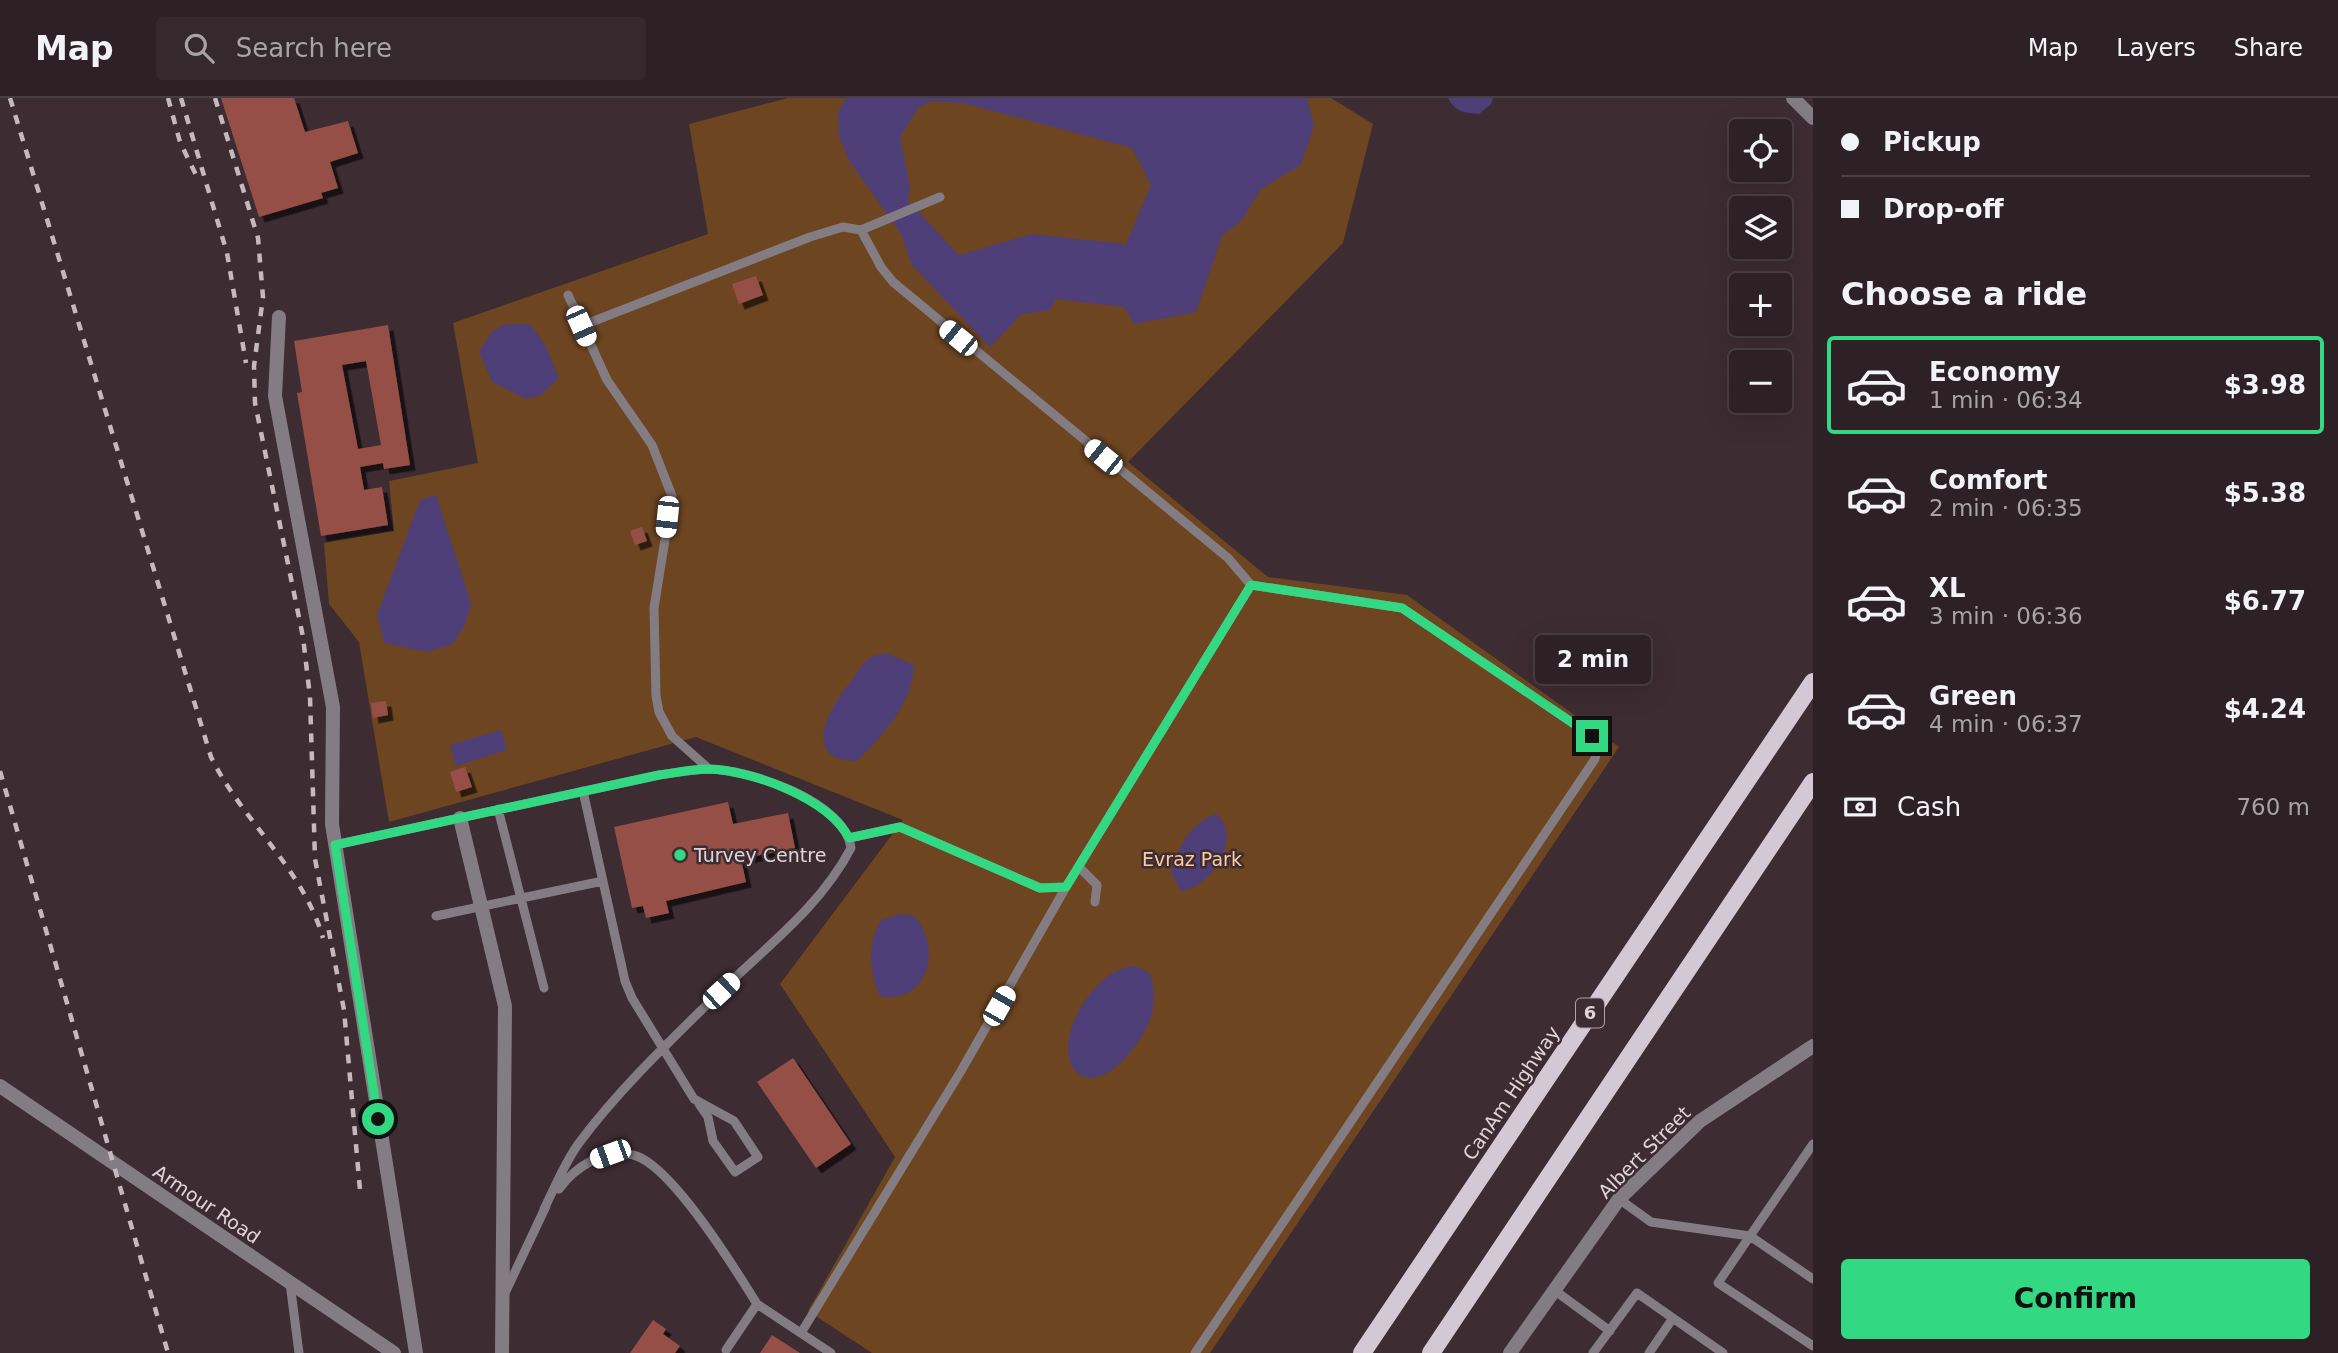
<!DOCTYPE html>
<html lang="en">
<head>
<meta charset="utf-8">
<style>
  :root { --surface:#2e2126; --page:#36292e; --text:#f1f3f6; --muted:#a7a3a7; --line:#493e43; --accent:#33d882 }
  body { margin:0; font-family:"DejaVu Sans",sans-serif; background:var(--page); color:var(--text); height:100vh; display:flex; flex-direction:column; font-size:26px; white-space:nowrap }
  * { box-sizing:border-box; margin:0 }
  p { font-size:23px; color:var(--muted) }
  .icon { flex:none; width:38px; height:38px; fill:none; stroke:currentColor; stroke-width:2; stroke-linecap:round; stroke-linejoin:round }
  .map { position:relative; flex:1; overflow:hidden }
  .sheet { display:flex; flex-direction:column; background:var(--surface); width:525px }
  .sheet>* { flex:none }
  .banner { display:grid; align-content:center; height:154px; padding:0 28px; background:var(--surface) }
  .buttons { position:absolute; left:1729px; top:21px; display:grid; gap:14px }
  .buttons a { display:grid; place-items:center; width:63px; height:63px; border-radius:7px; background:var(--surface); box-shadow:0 7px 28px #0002,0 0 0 2px var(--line); font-size:35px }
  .end { position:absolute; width:32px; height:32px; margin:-16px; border:9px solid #33d882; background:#111; box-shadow:0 0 0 4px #111 }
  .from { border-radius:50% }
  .bubble { position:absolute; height:49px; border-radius:7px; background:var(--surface); box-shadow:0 7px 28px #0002,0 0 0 2px var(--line); font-size:23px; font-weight:600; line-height:49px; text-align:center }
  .car { position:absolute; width:21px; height:42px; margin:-21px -10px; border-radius:9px; box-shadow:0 0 5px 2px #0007; background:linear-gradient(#fff 24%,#345 0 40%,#fff 0 76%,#345 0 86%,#fff 0) }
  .banner b { display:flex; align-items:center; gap:24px; height:66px; font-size:26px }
  .banner b+b { border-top:2px solid var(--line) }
  .banner i { width:18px; height:18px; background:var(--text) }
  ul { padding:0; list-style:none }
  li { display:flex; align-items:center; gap:21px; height:98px; margin:0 14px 10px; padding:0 14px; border:4px solid transparent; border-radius:7px }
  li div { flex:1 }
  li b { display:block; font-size:26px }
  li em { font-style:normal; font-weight:600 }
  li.selected { border-color:var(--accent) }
  li>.icon { width:63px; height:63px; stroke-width:1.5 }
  h2 { padding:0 28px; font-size:32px; line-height:84px }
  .pay { display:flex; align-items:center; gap:18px; height:77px; padding:0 28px; font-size:26px }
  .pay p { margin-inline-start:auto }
  .primary-button { display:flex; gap:14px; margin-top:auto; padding:14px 28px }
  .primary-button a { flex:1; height:80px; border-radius:7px; background:var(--accent); color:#111; font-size:28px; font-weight:600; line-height:80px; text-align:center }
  header { display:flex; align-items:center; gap:42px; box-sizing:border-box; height:98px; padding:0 35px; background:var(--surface); border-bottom:2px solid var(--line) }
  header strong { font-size:33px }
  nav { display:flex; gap:38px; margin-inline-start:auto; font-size:24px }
  .search { width:490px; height:63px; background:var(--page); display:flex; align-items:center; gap:18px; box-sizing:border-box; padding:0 24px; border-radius:7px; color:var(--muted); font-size:26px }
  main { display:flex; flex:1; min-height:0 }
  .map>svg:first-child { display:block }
</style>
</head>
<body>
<header>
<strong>Map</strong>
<div class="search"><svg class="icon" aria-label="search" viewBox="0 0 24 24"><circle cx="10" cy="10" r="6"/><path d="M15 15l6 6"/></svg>Search here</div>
<nav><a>Map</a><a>Layers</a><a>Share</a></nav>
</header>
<main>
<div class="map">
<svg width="1813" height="1255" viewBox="0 0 1813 1255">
  <defs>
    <filter id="shadow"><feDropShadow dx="5.5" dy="5.5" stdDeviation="0" flood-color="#0009"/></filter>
  </defs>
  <rect width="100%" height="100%" fill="#3d2c32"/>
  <!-- green -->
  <path fill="#6d4521" d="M788,0H1331L1373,26L1343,145L1128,364L1268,479L1407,497L1619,649L1210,1255H872L808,1213L895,1059L780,886L903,722L696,639L389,724L359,544L329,506L324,445L394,433L389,383L478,365L453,225L708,136L689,26Z"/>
  <!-- water -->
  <path fill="#4e3f79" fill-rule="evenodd" d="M846,0H1307L1314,27L1301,67L1261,91L1242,122L1222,138L1196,214L1134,226L1124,209L1056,201L1050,212L1022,216L990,249L912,167L901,136L850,64L839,39L838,14ZM932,3L963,5L1132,50L1151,87L1126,146L1032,136L959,157L908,103L910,89L900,39L919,9Z
    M1448,0H1493L1491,6L1479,16C1465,15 1455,14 1448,0Z
    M506,226H530L545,247L559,280L541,297L526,301L492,284L479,253L492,233Z
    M436,397L471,505L465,527L453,546L427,554L384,545L377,517L420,402Z
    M886,555L914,567C913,605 883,637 857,663C800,663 828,612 849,586C855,578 861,566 870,560C874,557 881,556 886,555Z
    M501,632L507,652L456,668L450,647Z
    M1216,716C1245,739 1210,791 1180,793L1171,773C1180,747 1189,726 1216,716Z
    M899,816L913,817C943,847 929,907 880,898C869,875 867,845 881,822Z
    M1134,868L1149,874C1159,899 1153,923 1138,944C1087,1018 1041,964 1087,900C1101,882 1111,872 1134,868Z"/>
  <!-- building -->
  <path fill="#955047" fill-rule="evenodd" filter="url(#shadow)" d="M221,0H294L305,34L348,23L358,55L330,64L338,90L321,95L323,100L259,119Z
    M756,178L763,197L739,206L732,186Z
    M388,227L410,367L384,371L383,365L360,369L364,392L382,389L388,427L321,438L297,295L302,294L294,243ZM366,263L381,347L358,351L342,267Z
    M642,429L647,443L635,447L630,433Z
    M386,603L388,617L373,620L371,605Z
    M465,669L472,689L456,694L450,674Z
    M728,704L733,726L788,715L795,750L741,761L746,784L666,803L669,815L646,820L643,808L632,810L614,729Z
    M793,960L851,1046L816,1070L757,984Z
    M653,1222L666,1231L663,1236L680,1248L675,1255H630Z
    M772,1237L800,1255H760Z"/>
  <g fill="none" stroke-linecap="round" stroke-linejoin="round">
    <!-- service -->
    <path stroke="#837d83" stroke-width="9" d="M861,132L881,169L893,184L1228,460L1251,487L1402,510L1592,638L1598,646L1595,661L1195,1255
      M568,197L607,282L652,347L672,398L654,510L656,598L659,614L672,638L709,671
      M581,228L810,139L843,129L861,132L940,99
      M583,693L625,883L632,900L694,1001L734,1023L758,1059L735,1074L713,1043L708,1019L699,1006
      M498,711L544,890
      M849,740L900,729L1040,790L1066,789L1251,487
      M335,747L659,677C675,675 691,672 707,671C749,671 845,703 851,750C820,809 768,847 722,892C673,940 620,990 579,1045C565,1064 555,1089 544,1111
      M1080,770L1097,787L1095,804
      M436,818L603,783
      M559,1091C575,1069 604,1050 633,1057C670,1065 736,1172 757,1206L726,1252
      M1619,1101L1651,1124L1750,1138L1813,1046
      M1813,1181L1750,1138L1718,1185L1813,1248
      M290,1185L299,1255
      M1554,1192L1610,1233
      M506,1193L546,1108
      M757,1206L831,1255
      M801,1235L961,973L1066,789
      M1593,1255L1637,1195L1723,1255
      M1649,1255L1673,1220"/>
    <!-- minor -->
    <path stroke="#837d83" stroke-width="14" d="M279,219L275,298L333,609L332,726L416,1255
      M460,720L505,908L502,1255
      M1510,1255L1619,1101L1700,1023L1813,948"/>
    <!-- tertiary -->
    <path stroke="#837d83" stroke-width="14" d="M1793,0L1813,20
      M0,988L394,1255"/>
    <!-- primary -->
    <path stroke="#d5c8d5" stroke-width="18" d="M1362,1255L1813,584
      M1431,1255L1813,684"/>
    <!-- rail -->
    <path stroke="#c6b9be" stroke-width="4.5" stroke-dasharray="9 9" stroke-linecap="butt" d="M10,0L211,659C243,724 303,770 323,840
      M168,0L180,44L196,77
      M181,0L227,155L246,265
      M215,0L258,140L263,199L254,268L255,305L303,539L310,599L315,761L344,912L360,1092
      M0,673L168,1255"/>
  </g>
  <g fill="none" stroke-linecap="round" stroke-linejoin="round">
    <!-- route -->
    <path stroke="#33d882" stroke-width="9" d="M378,1021L335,747L659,677C675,675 691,671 708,671C751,672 828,700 849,740L900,729L1040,790L1066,789L1251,487L1402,510L1592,638"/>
  </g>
  <!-- markers -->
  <circle fill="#33d882" stroke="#3d2c32" stroke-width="2.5" cx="680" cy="757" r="7"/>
  <g text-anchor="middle" stroke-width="5" stroke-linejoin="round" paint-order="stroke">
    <!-- shield labels -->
    <rect fill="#3d2c32" stroke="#afa2a6" stroke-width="2" x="1576" y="900.5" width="28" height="29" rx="5"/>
    <g font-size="18" font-weight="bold" fill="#e0d4d8">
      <text x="1590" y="921">6</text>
    </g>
    <!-- poi labels -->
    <g font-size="19" fill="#e0d4d8" stroke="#3d2c32" text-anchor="start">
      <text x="694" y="764">Turvey Centre</text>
    </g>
    <!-- park labels -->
    <g font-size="19" fill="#fbcba4" stroke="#3d2c32">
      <text x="1192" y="768">Evraz Park</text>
    </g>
    <!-- street labels -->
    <g font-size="19" fill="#e0d4d8" stroke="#3d2c32">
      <text transform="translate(1511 995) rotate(-56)" y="7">CanAm Highway</text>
      <text transform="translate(1644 1054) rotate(-45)" y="7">Albert Street</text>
      <text transform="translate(207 1106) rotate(34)" y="7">Armour Road</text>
    </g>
  </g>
</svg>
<div class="buttons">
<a><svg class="icon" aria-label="locate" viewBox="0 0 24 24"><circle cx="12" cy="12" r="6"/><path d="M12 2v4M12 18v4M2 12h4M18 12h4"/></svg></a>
<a><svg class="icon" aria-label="layers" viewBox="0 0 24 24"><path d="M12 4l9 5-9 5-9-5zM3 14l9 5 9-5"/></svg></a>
<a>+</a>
<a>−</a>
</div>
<i class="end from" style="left:378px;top:1021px"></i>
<i class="end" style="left:1592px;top:638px"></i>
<div class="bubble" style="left:1535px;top:537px;width:116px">2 min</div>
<i class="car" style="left:581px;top:228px;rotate:156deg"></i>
<i class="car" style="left:958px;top:240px;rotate:309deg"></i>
<i class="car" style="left:1103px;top:359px;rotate:309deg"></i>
<i class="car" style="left:667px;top:419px;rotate:186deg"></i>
<i class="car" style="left:721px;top:893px;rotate:47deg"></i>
<i class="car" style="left:999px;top:908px;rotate:30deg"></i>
<i class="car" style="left:610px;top:1056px;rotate:250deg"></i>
</div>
<section class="sheet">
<div class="banner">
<b><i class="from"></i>Pickup</b>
<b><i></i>Drop-off</b>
</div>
<h2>Choose a ride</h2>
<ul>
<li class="selected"><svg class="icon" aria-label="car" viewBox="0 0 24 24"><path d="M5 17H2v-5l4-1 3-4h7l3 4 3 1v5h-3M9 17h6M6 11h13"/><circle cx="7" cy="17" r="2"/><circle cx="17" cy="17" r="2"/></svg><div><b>Economy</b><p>1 min · 06:34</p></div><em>$3.98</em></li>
<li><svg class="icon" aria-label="car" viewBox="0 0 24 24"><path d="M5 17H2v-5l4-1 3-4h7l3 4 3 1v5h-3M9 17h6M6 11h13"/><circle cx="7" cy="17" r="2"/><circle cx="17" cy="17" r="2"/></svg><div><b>Comfort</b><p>2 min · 06:35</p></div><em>$5.38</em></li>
<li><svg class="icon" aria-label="car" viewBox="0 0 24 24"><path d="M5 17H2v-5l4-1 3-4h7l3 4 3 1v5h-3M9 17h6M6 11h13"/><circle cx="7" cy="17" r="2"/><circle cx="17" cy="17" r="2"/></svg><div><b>XL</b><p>3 min · 06:36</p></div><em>$6.77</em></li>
<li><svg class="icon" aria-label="car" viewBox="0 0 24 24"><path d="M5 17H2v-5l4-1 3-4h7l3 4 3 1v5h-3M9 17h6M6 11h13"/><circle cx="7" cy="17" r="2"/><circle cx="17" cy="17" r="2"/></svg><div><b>Green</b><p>4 min · 06:37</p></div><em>$4.24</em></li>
</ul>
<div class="pay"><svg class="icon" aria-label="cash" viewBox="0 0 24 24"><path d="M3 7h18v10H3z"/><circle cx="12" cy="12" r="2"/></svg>Cash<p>760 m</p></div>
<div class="primary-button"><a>Confirm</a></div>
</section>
</main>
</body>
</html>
